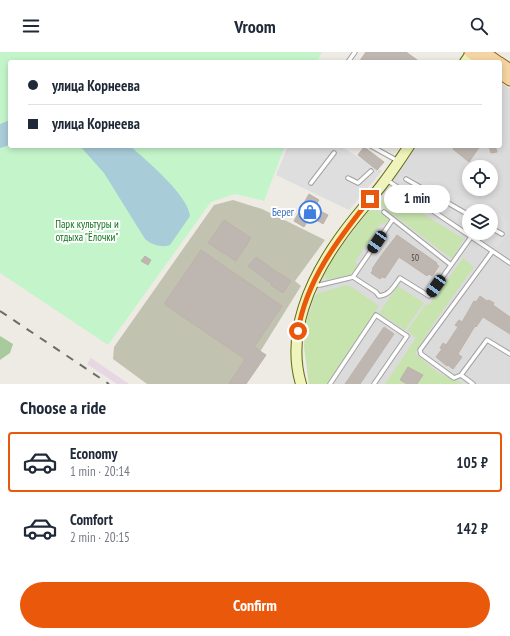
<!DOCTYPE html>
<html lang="en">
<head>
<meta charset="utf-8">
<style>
  :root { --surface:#fff; --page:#f6f6f7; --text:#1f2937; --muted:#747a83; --line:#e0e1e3; --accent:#ea580c }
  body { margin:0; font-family:"PT Sans Narrow",sans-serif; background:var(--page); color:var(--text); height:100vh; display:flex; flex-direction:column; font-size:15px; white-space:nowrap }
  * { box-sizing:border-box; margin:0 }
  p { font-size:13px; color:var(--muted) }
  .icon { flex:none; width:22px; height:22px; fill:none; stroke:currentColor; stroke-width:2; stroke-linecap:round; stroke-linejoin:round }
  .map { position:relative; height:332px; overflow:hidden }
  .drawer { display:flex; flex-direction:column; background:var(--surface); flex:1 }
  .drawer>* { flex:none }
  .guide { position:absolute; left:8px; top:8px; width:494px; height:88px; border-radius:4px; box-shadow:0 2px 6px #0003; display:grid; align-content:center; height:88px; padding:0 20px; background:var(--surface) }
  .controls { position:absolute; left:462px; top:108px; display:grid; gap:8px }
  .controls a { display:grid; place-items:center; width:36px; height:36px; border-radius:50%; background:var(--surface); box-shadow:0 2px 6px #0003; font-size:20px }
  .end { position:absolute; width:18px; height:18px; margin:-9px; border:5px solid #ea580c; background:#fff; box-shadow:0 0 0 2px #fff }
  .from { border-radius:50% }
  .bubble { position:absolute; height:28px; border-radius:14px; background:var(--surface); box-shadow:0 2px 6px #0003; font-size:13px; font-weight:700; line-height:28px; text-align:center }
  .car { position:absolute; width:12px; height:24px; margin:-12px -6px; border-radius:5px; box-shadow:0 0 3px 1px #0007; background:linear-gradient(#222 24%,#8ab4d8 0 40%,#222 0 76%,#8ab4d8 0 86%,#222 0) }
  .guide b { display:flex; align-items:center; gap:14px; height:38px; font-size:15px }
  .guide b+b { border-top:1px solid var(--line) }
  .guide i { width:10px; height:10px; background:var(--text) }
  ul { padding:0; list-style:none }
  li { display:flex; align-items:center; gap:12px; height:60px; margin:0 8px 6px; padding:0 12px; border:2px solid transparent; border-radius:4px }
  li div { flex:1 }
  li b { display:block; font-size:15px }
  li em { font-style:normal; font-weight:700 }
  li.active { border-color:var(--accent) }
  li>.icon { width:36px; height:36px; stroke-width:1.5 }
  h2 { padding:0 20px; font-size:18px; line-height:48px }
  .primary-button { display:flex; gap:8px; margin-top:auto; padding:8px 20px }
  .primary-button a { flex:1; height:46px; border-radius:24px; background:var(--accent); color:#fff; font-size:16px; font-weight:700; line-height:46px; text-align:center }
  header { display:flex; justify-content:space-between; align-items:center; height:52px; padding:0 20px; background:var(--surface); font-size:18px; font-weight:700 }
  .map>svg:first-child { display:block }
</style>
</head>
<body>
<header><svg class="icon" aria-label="menu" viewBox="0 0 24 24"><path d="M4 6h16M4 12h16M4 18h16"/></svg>Vroom<svg class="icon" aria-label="search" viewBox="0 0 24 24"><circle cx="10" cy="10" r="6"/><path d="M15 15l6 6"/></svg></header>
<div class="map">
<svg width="510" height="332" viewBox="0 0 510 332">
  <rect width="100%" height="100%" fill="#eeebe4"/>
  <!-- residential -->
  <path fill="#dcdbdb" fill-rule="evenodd" d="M500,30L510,37V332H309L304,294L306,271L311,249L316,242L323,220L340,189L412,94H500ZM469,115H491V137H469ZM469,159H491V181H469Z"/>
  <!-- industrial -->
  <path fill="#e6d7e3" d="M91,306L129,332H117L87,312Z"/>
  <!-- construction -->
  <path fill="#c1c2b0" d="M233,148L262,157L325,188L295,229L301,234L240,332H147L113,307L114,295L214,153Z"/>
  <!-- grass -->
  <path fill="#c7e4ae" d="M389,141L464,187L452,207L379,152Z
    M372,155H374L387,165L388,168L385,172L381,171L355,210L358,214L350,223L327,228L325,226V222C337,198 355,177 372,155Z
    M463,206L474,215L433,272L415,301L438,321L458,329L463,332H385L416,286L407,279L426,252L429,253Z
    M346,233L352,235L379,254L327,332H309L304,294L306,271L316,242Z
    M398,234L424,251L405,278L379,261Z"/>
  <!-- forest -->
  <path fill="#a8ca9c" d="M0,284L13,292L10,301L0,308Z"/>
  <!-- park -->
  <path fill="#c4f5ca" d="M0,0H322L317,10H10V94H285L264,149L235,142L211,150L108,293L0,221Z"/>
  <!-- parking -->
  <path fill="#dedede" d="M288,94H340L382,119L349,158L276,123Z
    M403,121L501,162L507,167L508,180L498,195L476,181H491V159H469V176L397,130Z"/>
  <!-- water -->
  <path fill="#a8ccd8" d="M10,68V93L0,96V72Z
    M80,94H130C146,108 188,143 190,164L170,193C162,196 152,193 145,187L104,121Z"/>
  <!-- building -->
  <path fill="#beb7b1" stroke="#beb2a8" d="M366,0H406L420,10H359Z
    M455,94H480L469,110L453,97Z
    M489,94H495L497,100L491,101Z
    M364,95L384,110L377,118L358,103Z
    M309,142L319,148L314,156L328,163L323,172L310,164L304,175L294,169Z
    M224,168L251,186L236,209L208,191Z
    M397,183L437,211L436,212L439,214L432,224L429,222L427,224L399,205L385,226L382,225L380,227L371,221L373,218L372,217L383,201Z
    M201,198L282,254L254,295L266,303L246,332H229L245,307L164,252Z
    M145,204L151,208L148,213L141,209Z
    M256,205L278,221H279L291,229L283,241L271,233L272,232L248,214Z
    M480,244L487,249L489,248L494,251L493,253L510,265V282L483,265L476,275L475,274L458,302L462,305L453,317L448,313L447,314L436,305L442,297L440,296L443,291L446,293L458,275L455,273L459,268L462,270L474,249L476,250Z
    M384,275L394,282L360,332H345Z
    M408,315L423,323L417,332H407L400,328Z"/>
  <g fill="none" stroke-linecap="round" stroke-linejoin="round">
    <!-- lane casing -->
    <g stroke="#a2a2a2" stroke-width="5.5">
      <path id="lane" d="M348,10L355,0
        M371,94L398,109
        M348,126L358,131L371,119
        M406,127L469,163
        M387,128L510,211
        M311,131L334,101
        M384,160L451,213
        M393,167L353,225L376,240L379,244C390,243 394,234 400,226L429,244L471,185
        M491,176L502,182
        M492,200L420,298L421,302L454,326L461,323L487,288L510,302
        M314,233H320L353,225
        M461,323L473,332
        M330,332L376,263L407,284L374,332"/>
    </g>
    <!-- secondary casing -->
    <g stroke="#5f6c0d" stroke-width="12">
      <path id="secondary" d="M465,10L472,0
        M301,332C286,281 310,228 339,187C352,168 367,152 381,134C391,121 400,108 409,94"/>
    </g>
    <!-- primary casing -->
    <g stroke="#8c650c" stroke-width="13">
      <path id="primary" d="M470,0L484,10
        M484,0L498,10
        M500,11L510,18
        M500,21L510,28"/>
    </g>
    <!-- lane -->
    <use href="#lane" stroke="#fff" stroke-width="3.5"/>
    <!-- secondary -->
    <use href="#secondary" stroke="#f0f4bc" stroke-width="10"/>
    <!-- primary -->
    <use href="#primary" stroke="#f4d4a3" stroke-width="11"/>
    <!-- rail -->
    <path stroke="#6c6c6c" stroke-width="2" stroke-dasharray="8 8" stroke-linecap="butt" d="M0,259L109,332"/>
  </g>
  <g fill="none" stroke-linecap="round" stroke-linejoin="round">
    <!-- route -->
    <path stroke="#ea580c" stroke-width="5" d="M298,279C306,228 339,186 370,147"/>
  </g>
  <!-- icons -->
  <defs>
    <g id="shop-ring" transform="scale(1.15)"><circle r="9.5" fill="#fff" stroke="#3f7fe0" stroke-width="1.5"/><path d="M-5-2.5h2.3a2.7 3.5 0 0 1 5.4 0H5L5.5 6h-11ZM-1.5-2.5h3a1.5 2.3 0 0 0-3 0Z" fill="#3f7fe0"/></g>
  </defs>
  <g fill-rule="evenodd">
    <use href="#shop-ring" x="310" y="160"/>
  </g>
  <g text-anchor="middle" stroke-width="4" stroke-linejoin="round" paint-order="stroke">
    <!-- number labels -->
    <g font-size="9" fill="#464443">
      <text x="415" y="209">50</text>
    </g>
    <!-- shop labels -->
    <g font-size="11" fill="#366cbe" stroke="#fff" text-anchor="end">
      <text x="294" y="164">Берег</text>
    </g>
    <!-- park labels -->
    <g font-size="11" fill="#14731f" stroke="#fff">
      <text x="87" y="176">Парк культуры и<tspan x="87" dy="13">отдыха "Ёлочки"</tspan></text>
    </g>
  </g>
</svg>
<div class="controls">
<a><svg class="icon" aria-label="locate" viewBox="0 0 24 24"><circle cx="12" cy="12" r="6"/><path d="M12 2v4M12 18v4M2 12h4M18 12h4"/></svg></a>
<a><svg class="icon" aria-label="layers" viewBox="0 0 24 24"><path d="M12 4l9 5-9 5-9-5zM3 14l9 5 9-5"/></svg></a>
</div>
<i class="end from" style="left:298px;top:279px"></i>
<i class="end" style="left:370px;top:147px"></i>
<div class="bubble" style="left:384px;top:133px;width:66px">1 min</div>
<i class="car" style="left:377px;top:190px;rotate:214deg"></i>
<i class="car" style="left:436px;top:234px;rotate:215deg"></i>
<div class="guide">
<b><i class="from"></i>улица Корнеева</b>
<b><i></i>улица Корнеева</b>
</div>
</div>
<section class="drawer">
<h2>Choose a ride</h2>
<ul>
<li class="active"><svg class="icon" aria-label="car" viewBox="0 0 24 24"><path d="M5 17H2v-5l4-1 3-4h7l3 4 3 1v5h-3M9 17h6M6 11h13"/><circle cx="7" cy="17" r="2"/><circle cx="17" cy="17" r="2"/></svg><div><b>Economy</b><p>1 min · 20:14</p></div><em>105 ₽</em></li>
<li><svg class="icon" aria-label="car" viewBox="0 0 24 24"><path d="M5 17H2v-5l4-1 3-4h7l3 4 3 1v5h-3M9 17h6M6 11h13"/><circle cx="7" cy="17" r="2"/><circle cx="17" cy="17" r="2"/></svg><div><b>Comfort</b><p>2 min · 20:15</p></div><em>142 ₽</em></li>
</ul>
<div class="primary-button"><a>Confirm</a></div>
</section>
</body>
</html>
